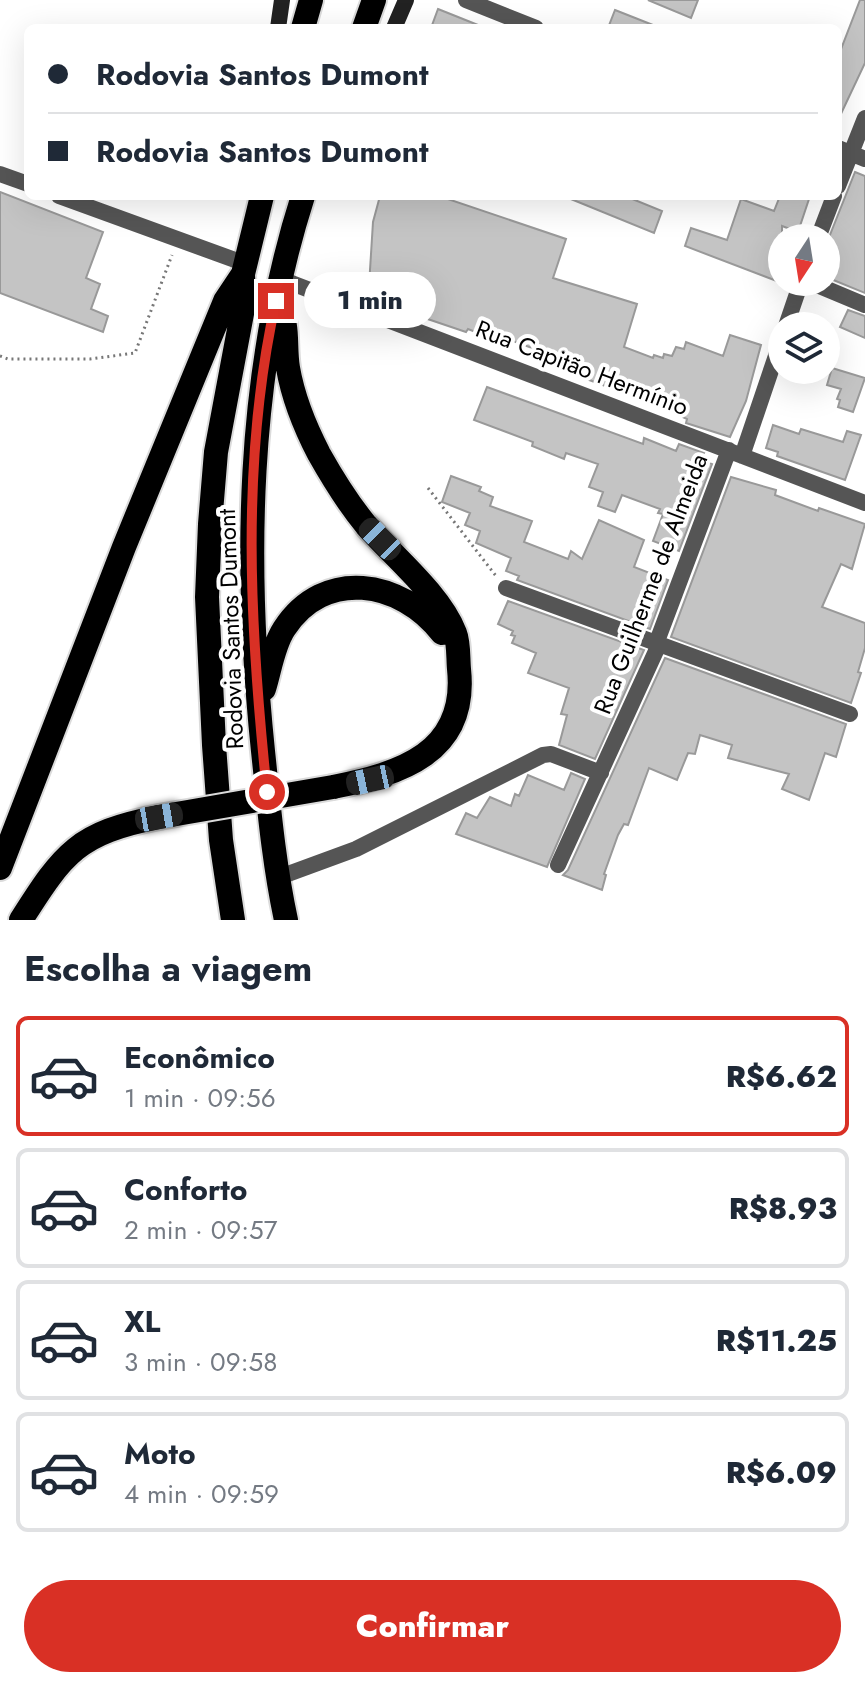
<!DOCTYPE html>
<html lang="pt">
<head>
<meta charset="utf-8">
<style>
  :root { --surface:#fff; --page:#f6f6f7; --text:#1f2937; --muted:#747a83; --line:#e0e1e3; --accent:#d93025 }
  body { margin:0; font-family:Jost,sans-serif; background:var(--page); color:var(--text); height:100vh; display:flex; flex-direction:column; font-size:30px; white-space:nowrap }
  * { box-sizing:border-box; margin:0 }
  p { font-size:26px; color:var(--muted) }
  .icon { flex:none; width:44px; height:44px; fill:none; stroke:currentColor; stroke-width:2; stroke-linecap:round; stroke-linejoin:round }
  .map { position:relative; height:920px; overflow:hidden }
  .details { display:flex; flex-direction:column; background:var(--surface); flex:1 }
  .details>* { flex:none }
  .banner { position:absolute; left:24px; top:24px; width:818px; height:176px; border-radius:12px; box-shadow:0 8px 32px #0002; display:grid; align-content:center; height:176px; padding:0 24px; background:var(--surface) }
  .needle { width:52px; rotate:192deg }
  .controls { position:absolute; left:768px; top:224px; display:grid; gap:16px }
  .controls a { display:grid; place-items:center; width:72px; height:72px; border-radius:50%; background:var(--surface); box-shadow:0 8px 32px #0002; font-size:40px }
  .end { position:absolute; width:36px; height:36px; margin:-18px; border:10px solid #d93025; background:#fff; box-shadow:0 0 0 4px #fff }
  .from { border-radius:50% }
  .bubble { position:absolute; height:56px; border-radius:28px; background:var(--surface); box-shadow:0 8px 32px #0002; font-size:26px; font-weight:800; line-height:56px; text-align:center }
  .car { position:absolute; width:24px; height:48px; margin:-24px -12px; border-radius:10px; box-shadow:0 0 6px 2px #0007; background:linear-gradient(#222 24%,#8ab4d8 0 40%,#222 0 76%,#8ab4d8 0 86%,#222 0) }
  .banner b { display:flex; align-items:center; gap:28px; height:76px; font-size:30px }
  .banner b+b { border-top:2px solid var(--line) }
  .banner i { width:20px; height:20px; background:var(--text) }
  ul { padding:0; list-style:none }
  li { display:flex; align-items:center; gap:24px; height:120px; margin:0 16px 12px; padding:0 8px; border:4px solid var(--line); border-radius:12px }
  li div { flex:1 }
  li b { display:block; font-size:30px }
  li em { font-style:normal; font-weight:800 }
  li.active { border-color:var(--accent) }
  li>.icon { width:72px; height:72px; stroke-width:1.5 }
  h2 { padding:0 24px; font-size:36px; line-height:96px }
  .primary-button { display:flex; gap:16px; margin-top:auto; padding:16px 24px }
  .primary-button a { flex:1; height:92px; border-radius:48px; background:var(--accent); color:#fff; font-size:32px; font-weight:800; line-height:92px; text-align:center }
  .map>svg:first-child { display:block }
</style>
</head>
<body>
<div class="map">
<svg width="865" height="920" viewBox="0 0 865 920">
  <rect width="100%" height="100%" fill="#fff"/>
  <!-- building -->
  <path fill="#c4c4c4" stroke="#999" stroke-width="2" d="M648,0H698L691,18Z
    M860,0H865V63L839,118L838,57Z
    M438,9L483,27V28H431Z
    M615,10L658,27V28H608Z
    M855,172L865,176V293L826,277V245Z
    M0,192L103,232L86,278L100,284L91,309L108,316L103,332L0,293Z
    M380,196H439L566,239L553,278L637,304L624,347L653,358L654,355L663,358L664,354L672,356L676,347L684,349L686,342L723,356L730,335L761,345L746,401L730,437L686,423L687,419L662,407L573,374L562,368L565,360L513,341L511,346L468,329L466,332L339,289L340,285L369,286L373,222Z
    M625,196L662,211L654,233L566,197Z
    M780,196H810L798,232L782,226V283L685,246L691,228L727,240L741,199L774,211Z
    M848,310L865,316V338L840,327Z
    M832,368L865,378L853,412L838,407L840,400L837,399L841,389L827,385Z
    M487,387L643,444L644,438L676,451L679,444L704,453L701,460L712,464L679,551L653,541L663,514L658,513L660,509L622,495L615,512L598,506L603,492L589,487L598,464L566,453L564,459L532,446L533,442L474,420Z
    M773,425L799,434L801,429L843,442L847,431L861,435L845,480L777,456L778,452L766,448Z
    M451,476L481,487L479,491L493,497L490,506L532,521L524,542L568,559L571,551L582,559L599,520L644,540L634,567L668,580L650,629L517,580L519,576L506,571L511,558L476,543L480,531L465,525L470,513L442,502Z
    M731,477L776,490L775,495L818,511L819,508L865,524L852,569L841,564L822,607L865,623V648L858,672L861,673L851,703L671,637Z
    M508,601L644,650L595,759L559,745L567,715L561,714L569,688L528,673L536,653L512,643L515,636L511,635L513,631L498,624Z
    M665,658L846,724L836,757L825,753L809,800L782,789L789,774L728,758L732,745L700,735L695,754L688,753L677,780L649,768L628,825L624,824L618,835L604,874L606,875L602,890L563,875L568,870Z
    M571,773L585,779L547,867L456,834L466,813L477,818L490,797L511,806L515,794L519,796L528,775L564,790Z"/>
  <g fill="none" stroke-linecap="round" stroke-linejoin="round">
    <!-- highway casing -->
    <g stroke="#dbdbdb" stroke-width="28">
      <path id="highway" d="M303,28L311,0
        M364,28L374,0
        M277,303C290,326 284,343 288,368C293,397 305,427 319,454C333,479 348,503 366,525C393,556 440,594 455,633C459,643 458,658 459,669C468,753 400,774 333,787
        M264,689C270,670 273,646 284,629C324,567 401,580 442,633
        M0,868L124,547L225,301L243,274
        M21,920C64,852 78,833 159,817
        M233,920L221,840L214,745L207,597L210,524L216,452L244,303L243,274L262,196
        M286,920C274,864 269,808 263,751C244,566 246,374 303,196"/>
    </g>
    <!-- path -->
    <path stroke="#777" stroke-width="3" stroke-dasharray="2 4" stroke-linecap="butt" d="M0,356L8,359H90L135,353L172,255
      M428,488L496,576"/>
    <!-- street -->
    <path stroke="#555" stroke-width="16" d="M466,0L536,28
      M838,148L865,159
      M0,174L28,184
      M838,186L865,118
      M59,196L246,264
      M818,238L834,196
      M281,279L865,503
      M810,282L865,305
      M786,326L801,282
      M742,456L782,338
      M506,588L850,714
      M558,865L656,651V644L729,450
      M277,878L356,849L543,755L551,754L601,773"/>
    <!-- secondary -->
    <path stroke="#222" stroke-width="16" d="M278,28L282,0
      M394,28L406,0"/>
    <!-- highway -->
    <use href="#highway" stroke="#000" stroke-width="24"/>
    <!-- highway-bridge casing -->
    <g stroke="#dbdbdb" stroke-width="28" stroke-linecap="butt">
      <path id="highway-bridge" d="M159,817L333,787"/>
    </g>
    <!-- highway-bridge -->
    <use href="#highway-bridge" stroke="#000" stroke-width="24"/>
  </g>
  <g fill="none" stroke-linecap="round" stroke-linejoin="round">
    <!-- route -->
    <path stroke="#d93025" stroke-width="10" d="M267,792C250,631 240,461 276,301"/>
  </g>
  <g text-anchor="middle" stroke-width="8" stroke-linejoin="round" paint-order="stroke">
    <!-- street labels -->
    <g font-size="24" fill="#000" stroke="#fff">
      <text transform="translate(582 368) rotate(21)" y="8">Rua Capitão Hermínio</text>
      <text transform="translate(651 584) rotate(-69)" y="8">Rua Guilherme de Almeida</text>
      <text transform="translate(231 629) rotate(-92)" y="8">Rodovia Santos Dumont</text>
    </g>
  </g>
</svg>
<div class="controls">
<a><svg class="needle" viewBox="-14 -14 28 28"><path d="M0-13l5 13h-10z" fill="#e53935"/><path d="M0 13l5-13h-10z" fill="#747a83"/></svg></a>
<a><svg class="icon" aria-label="layers" viewBox="0 0 24 24"><path d="M12 4l9 5-9 5-9-5zM3 14l9 5 9-5"/></svg></a>
</div>
<i class="end from" style="left:267px;top:792px"></i>
<i class="end" style="left:276px;top:301px"></i>
<div class="bubble" style="left:304px;top:272px;width:132px">1 min</div>
<i class="car" style="left:380px;top:539px;rotate:315deg"></i>
<i class="car" style="left:370px;top:780px;rotate:258deg"></i>
<i class="car" style="left:159px;top:817px;rotate:80deg"></i>
<div class="banner">
<b><i class="from"></i>Rodovia Santos Dumont</b>
<b><i></i>Rodovia Santos Dumont</b>
</div>
</div>
<section class="details">
<h2>Escolha a viagem</h2>
<ul>
<li class="active"><svg class="icon" aria-label="car" viewBox="0 0 24 24"><path d="M5 17H2v-5l4-1 3-4h7l3 4 3 1v5h-3M9 17h6M6 11h13"/><circle cx="7" cy="17" r="2"/><circle cx="17" cy="17" r="2"/></svg><div><b>Econômico</b><p>1 min · 09:56</p></div><em>R$6.62</em></li>
<li><svg class="icon" aria-label="car" viewBox="0 0 24 24"><path d="M5 17H2v-5l4-1 3-4h7l3 4 3 1v5h-3M9 17h6M6 11h13"/><circle cx="7" cy="17" r="2"/><circle cx="17" cy="17" r="2"/></svg><div><b>Conforto</b><p>2 min · 09:57</p></div><em>R$8.93</em></li>
<li><svg class="icon" aria-label="car" viewBox="0 0 24 24"><path d="M5 17H2v-5l4-1 3-4h7l3 4 3 1v5h-3M9 17h6M6 11h13"/><circle cx="7" cy="17" r="2"/><circle cx="17" cy="17" r="2"/></svg><div><b>XL</b><p>3 min · 09:58</p></div><em>R$11.25</em></li>
<li><svg class="icon" aria-label="car" viewBox="0 0 24 24"><path d="M5 17H2v-5l4-1 3-4h7l3 4 3 1v5h-3M9 17h6M6 11h13"/><circle cx="7" cy="17" r="2"/><circle cx="17" cy="17" r="2"/></svg><div><b>Moto</b><p>4 min · 09:59</p></div><em>R$6.09</em></li>
</ul>
<div class="primary-button"><a>Confirmar</a></div>
</section>
</body>
</html>
